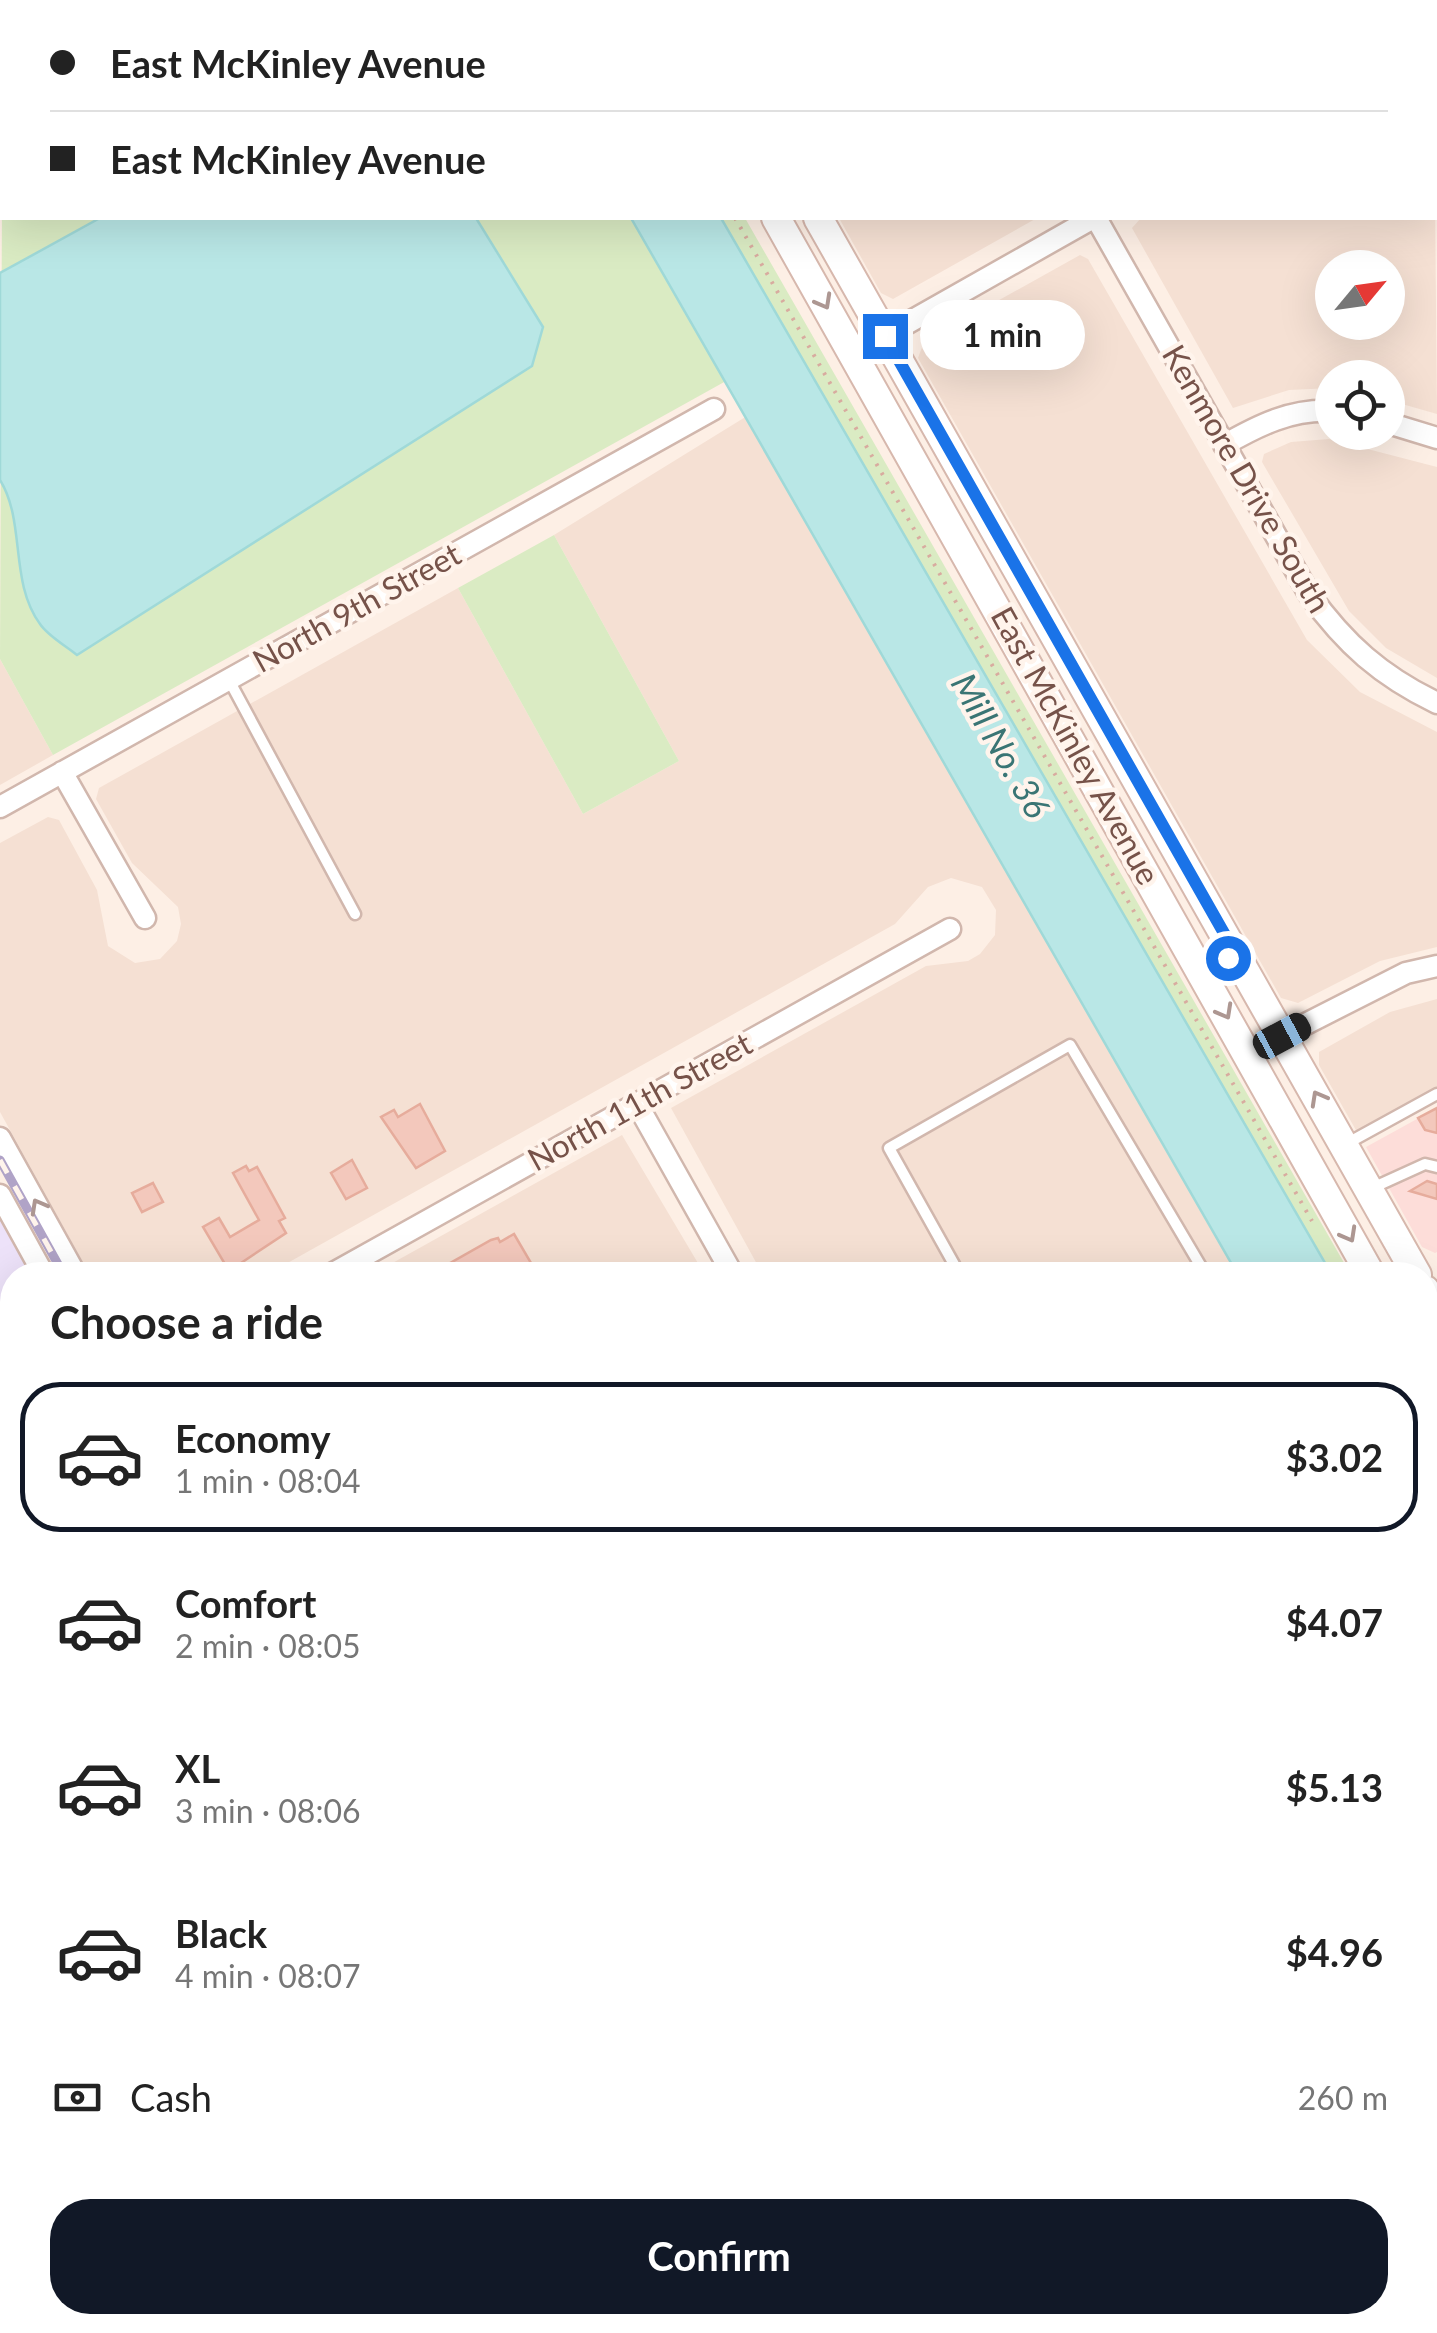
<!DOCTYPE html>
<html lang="en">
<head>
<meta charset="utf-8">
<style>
  :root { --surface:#fff; --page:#f6f6f6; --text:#222; --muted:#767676; --line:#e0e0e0; --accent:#111827 }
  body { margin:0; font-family:Lato,sans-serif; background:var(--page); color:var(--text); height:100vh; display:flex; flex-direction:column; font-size:38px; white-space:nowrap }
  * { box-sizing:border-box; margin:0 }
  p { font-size:32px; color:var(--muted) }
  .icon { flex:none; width:55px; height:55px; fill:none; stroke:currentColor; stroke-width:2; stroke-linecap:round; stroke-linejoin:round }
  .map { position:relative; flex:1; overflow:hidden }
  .details { position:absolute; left:0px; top:1262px; width:1438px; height:1072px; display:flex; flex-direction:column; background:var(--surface); border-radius:40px 40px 0 0; box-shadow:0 10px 40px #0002 }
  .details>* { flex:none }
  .guide { position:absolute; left:0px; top:0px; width:1438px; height:220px; box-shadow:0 10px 40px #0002; display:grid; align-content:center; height:220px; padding:0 50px; background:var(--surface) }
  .needle { width:65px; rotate:61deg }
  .controls { position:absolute; left:1315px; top:250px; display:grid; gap:20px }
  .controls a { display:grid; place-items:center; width:90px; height:90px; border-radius:50%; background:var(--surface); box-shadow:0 10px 40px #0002; font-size:50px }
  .end { position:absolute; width:45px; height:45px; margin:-22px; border:12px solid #1a73e8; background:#fff; box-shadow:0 0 0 5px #fff }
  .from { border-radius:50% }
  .bubble { position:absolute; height:70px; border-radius:35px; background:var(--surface); box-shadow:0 10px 40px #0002; font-size:32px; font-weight:700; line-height:70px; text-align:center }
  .car { position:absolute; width:30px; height:60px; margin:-30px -15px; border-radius:12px; box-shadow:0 0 8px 2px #0007; background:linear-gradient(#222 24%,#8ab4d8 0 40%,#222 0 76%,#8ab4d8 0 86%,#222 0) }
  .guide b { display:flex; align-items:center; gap:35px; height:95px; font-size:38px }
  .guide b+b { border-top:2px solid var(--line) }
  .guide i { width:25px; height:25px; background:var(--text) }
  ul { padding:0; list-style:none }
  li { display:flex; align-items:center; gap:30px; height:150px; margin:0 20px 15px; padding:0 30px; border:5px solid transparent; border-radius:40px }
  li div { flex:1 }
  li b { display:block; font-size:38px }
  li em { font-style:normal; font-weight:700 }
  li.selected { border-color:var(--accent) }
  li>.icon { width:90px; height:90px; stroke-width:1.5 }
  h2 { padding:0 50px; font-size:45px; line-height:120px }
  .pay { display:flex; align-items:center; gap:25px; height:110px; padding:0 50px; font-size:38px }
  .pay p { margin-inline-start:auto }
  .action { display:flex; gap:20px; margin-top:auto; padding:20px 50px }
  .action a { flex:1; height:115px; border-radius:40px; background:var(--accent); color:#fff; font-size:40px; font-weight:700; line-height:115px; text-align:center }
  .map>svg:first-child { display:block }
</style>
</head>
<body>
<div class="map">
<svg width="1437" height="2333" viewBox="0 0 1437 2333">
  <rect width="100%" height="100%" fill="#fdefe5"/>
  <!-- residential -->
  <path fill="#f5e0d3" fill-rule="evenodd" d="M0,0H252L2,2L0,140Z
    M715,0H941L942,2H717Z
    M1000,0H1217L1218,2H1001Z
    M1281,0H1437V139L1435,2Z
    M1435,198L1437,414L1388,400V378H1332V388L1289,390L1233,408L1132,228L1141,218H1435ZM1332,268H1388V322H1332Z
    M839,218H1037L893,299L881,293Z
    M1080,255L1088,259L1307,640L1360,692L1437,732V947L1380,961L1298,1003L1281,998L918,358L924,342Z
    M747,416L1238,1275H763L671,1108L926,966L968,961L980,954L995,935L996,910L982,887L951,878L928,887L895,924L266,1275H90L0,1112V843L48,817L59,820L97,890L108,946L135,963L160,959L177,941L181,924L178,907L132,863L96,799L99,788L458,588L583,814L679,761L554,535Z
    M1329,439L1437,467V678L1386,648L1349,611L1262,462L1264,454L1291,442Z
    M0,659L53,755L0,785Z
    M1437,999V1088L1357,1132L1319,1065V1052L1390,1012Z
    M622,1135L705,1275H371Z
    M1425,1622L1437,1643V2082L1425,2089V1862L1429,1850Z
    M1437,2141V2333H1316L1310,2323L1425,2322V2147Z
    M12,2231V2304L0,2281V2238Z
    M23,2323H136L117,2333H29Z
    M241,2323L475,2322L481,2333H222Z
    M821,2323H942L948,2333H803Z
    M1251,2323L1257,2333H1006L1000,2323Z"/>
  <!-- commercial -->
  <path fill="#fdddd9" d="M1437,1108V1252L1435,1253L1422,1247L1366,1147Z
    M12,1477V2041L0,2048V1484Z
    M12,2136V2231L0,2238V2143Z"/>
  <!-- industrial -->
  <path fill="#ede3df" d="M475,2323H588L593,2333H481Z"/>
  <!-- education -->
  <path fill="#ede2f9" d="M0,1218L31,1275H12V1430L0,1437Z"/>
  <!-- green -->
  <path fill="#daebc3" d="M357,0H506L507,2H353Z
    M2,197V218H631L726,381L53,755L0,659Z
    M721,218H745L1351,1275H1332Z
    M554,535L679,761L583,814L458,588Z"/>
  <!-- water -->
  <path fill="#b9e7e6" stroke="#9fd9d8" stroke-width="2.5" d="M100,218H476L543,327L532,366L77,655C66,646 48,636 40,624C9,582 26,522 0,480V273Z
    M631,218H721L1332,1275H1238Z
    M1425,1433L1437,1454V1643L1425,1622Z"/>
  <!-- building -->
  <path fill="#f3c8bc" stroke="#e6ac9c" stroke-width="2.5" d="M420,1104L445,1151L416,1168L381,1117L394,1110L398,1117Z
    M1437,1108V1133L1425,1130L1418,1118Z
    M352,1160L367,1188L346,1199L331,1173Z
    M246,1166L249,1171L257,1167L285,1218L279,1221L286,1233L229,1271L203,1227L219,1218L230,1237L259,1220L233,1173Z
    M1427,1181L1437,1184V1199L1410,1191Z
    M153,1183L163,1202L142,1212L132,1193Z
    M514,1234L538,1275H429L491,1240L498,1238L500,1242Z"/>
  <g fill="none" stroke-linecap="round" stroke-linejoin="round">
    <!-- service casing -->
    <g stroke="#d1b7ad" stroke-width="15">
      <path id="service" d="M229,680L355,914
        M1346,1144L1437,1094
        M1370,1189L1425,1164L1437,1167
        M960,1275L889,1148L1070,1045L1206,1275
        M0,1616L9,1611L12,1617
        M0,1721L12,1743
        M12,1968V1969"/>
    </g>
    <!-- minor casing -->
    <g stroke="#d1b7ad" stroke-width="25">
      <path id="minor" d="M973,0L974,2
        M1255,0L1257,2
        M305,2L310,0
        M1435,156L1437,158
        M0,170L2,169
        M1096,218L1309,594C1345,644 1381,676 1437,703
        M853,354L1093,218
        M1388,423L1437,438
        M1224,445C1259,425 1291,409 1332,411
        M62,772L145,918
        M0,807L714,409
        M1282,1036L1406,973L1437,966
        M637,1104L733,1275
        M0,1138L76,1275
        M0,1195L44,1275
        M330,1275L950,929
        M0,1459L12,1452
        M1425,2117L1437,2110
        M670,2322L676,2333
        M974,2322L980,2333
        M1276,2322L1281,2333
        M0,2323L6,2333
        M166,2333L184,2322
        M746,2333L766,2322"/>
    </g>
    <!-- secondary casing -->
    <g stroke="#d7b8ad" stroke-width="32">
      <path id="secondary" d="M653,0L654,2
        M694,0L695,2
        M776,218L1371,1275
        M818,218L1417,1275
        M1425,1290L1437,1314
        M1425,1368L1437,1389
        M0,2102L12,2095"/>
    </g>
    <!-- path -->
    <path stroke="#d8ab9f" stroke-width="4" stroke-dasharray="2.5 8" stroke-linecap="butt" d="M610,0L611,2
      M735,218L1312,1221
      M1425,1409L1437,1432"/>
    <!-- service -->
    <use href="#service" stroke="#fff" stroke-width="10"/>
    <!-- minor -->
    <use href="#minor" stroke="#fff" stroke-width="20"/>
    <!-- secondary -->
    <use href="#secondary" stroke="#fff" stroke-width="28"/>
    <!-- rail casing -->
    <g stroke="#b0a3c7" stroke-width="9">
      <path id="rail" d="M0,1160L64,1275
        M645,2322L651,2333"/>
    </g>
    <!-- rail -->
    <use href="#rail" stroke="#fff4ec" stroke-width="5" stroke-dasharray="15" stroke-linecap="butt"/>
  </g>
  <!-- one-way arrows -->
  <defs><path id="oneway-chevron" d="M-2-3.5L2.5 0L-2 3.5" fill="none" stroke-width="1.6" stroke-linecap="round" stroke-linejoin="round" transform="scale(2.5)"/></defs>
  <g stroke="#ad9792">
    <use href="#oneway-chevron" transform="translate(824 302) rotate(61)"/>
    <use href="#oneway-chevron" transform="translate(1225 1012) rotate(61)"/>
    <use href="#oneway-chevron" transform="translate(1318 1098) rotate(-119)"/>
    <use href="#oneway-chevron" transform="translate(38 1206) rotate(-119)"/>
    <use href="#oneway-chevron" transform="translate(1349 1235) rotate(61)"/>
  </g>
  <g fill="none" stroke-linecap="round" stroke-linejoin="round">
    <!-- route -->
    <path stroke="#1a73e8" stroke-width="12" d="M885,336L1237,956L1228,958"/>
  </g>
  <g text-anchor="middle" stroke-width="9" stroke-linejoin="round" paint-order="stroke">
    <!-- street labels -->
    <g font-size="32" fill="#765249" stroke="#fff4ec">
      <text transform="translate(1246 479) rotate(60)" y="11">Kenmore Drive South</text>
      <text transform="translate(357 608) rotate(-29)" y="11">North 9th Street</text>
      <text transform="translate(1075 746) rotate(61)" y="11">East McKinley Avenue</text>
      <text transform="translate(640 1102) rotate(-29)" y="11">North 11th Street</text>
    </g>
    <!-- water labels -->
    <g font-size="35" font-style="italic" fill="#3a7574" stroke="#fff4ec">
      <text transform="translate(1000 746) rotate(60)" y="12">Mill No. 36</text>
    </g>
  </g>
</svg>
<div class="controls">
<a><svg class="needle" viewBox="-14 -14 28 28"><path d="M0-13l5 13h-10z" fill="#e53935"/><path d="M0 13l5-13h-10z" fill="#767676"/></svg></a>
<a><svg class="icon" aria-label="locate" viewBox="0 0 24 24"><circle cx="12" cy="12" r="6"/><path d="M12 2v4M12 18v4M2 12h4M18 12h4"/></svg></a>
</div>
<i class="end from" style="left:1228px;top:958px"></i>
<i class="end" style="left:885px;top:336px"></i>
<div class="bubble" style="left:920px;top:300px;width:165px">1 min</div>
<i class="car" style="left:1282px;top:1036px;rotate:62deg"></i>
<div class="guide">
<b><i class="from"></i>East McKinley Avenue</b>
<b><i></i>East McKinley Avenue</b>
</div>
<section class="details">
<h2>Choose a ride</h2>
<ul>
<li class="selected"><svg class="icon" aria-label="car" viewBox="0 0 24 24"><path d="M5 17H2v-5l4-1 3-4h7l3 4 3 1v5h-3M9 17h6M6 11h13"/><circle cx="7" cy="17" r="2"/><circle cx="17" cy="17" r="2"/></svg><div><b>Economy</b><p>1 min · 08:04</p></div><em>$3.02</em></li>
<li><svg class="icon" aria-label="car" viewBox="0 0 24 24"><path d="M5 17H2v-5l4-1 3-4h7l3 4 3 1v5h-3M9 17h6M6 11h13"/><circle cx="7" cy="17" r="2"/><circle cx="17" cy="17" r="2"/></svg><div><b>Comfort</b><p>2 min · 08:05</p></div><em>$4.07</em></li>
<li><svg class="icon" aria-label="car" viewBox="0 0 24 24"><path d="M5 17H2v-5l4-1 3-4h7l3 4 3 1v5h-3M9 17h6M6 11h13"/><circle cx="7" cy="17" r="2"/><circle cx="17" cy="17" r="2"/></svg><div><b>XL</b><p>3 min · 08:06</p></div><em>$5.13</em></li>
<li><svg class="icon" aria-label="car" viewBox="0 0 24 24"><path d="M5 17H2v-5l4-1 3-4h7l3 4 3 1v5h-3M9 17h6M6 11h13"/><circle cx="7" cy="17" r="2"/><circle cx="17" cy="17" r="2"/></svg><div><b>Black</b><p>4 min · 08:07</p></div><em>$4.96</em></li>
</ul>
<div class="pay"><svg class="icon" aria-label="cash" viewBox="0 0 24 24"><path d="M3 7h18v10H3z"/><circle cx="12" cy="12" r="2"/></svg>Cash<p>260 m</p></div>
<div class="action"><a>Confirm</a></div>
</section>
</div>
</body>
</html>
